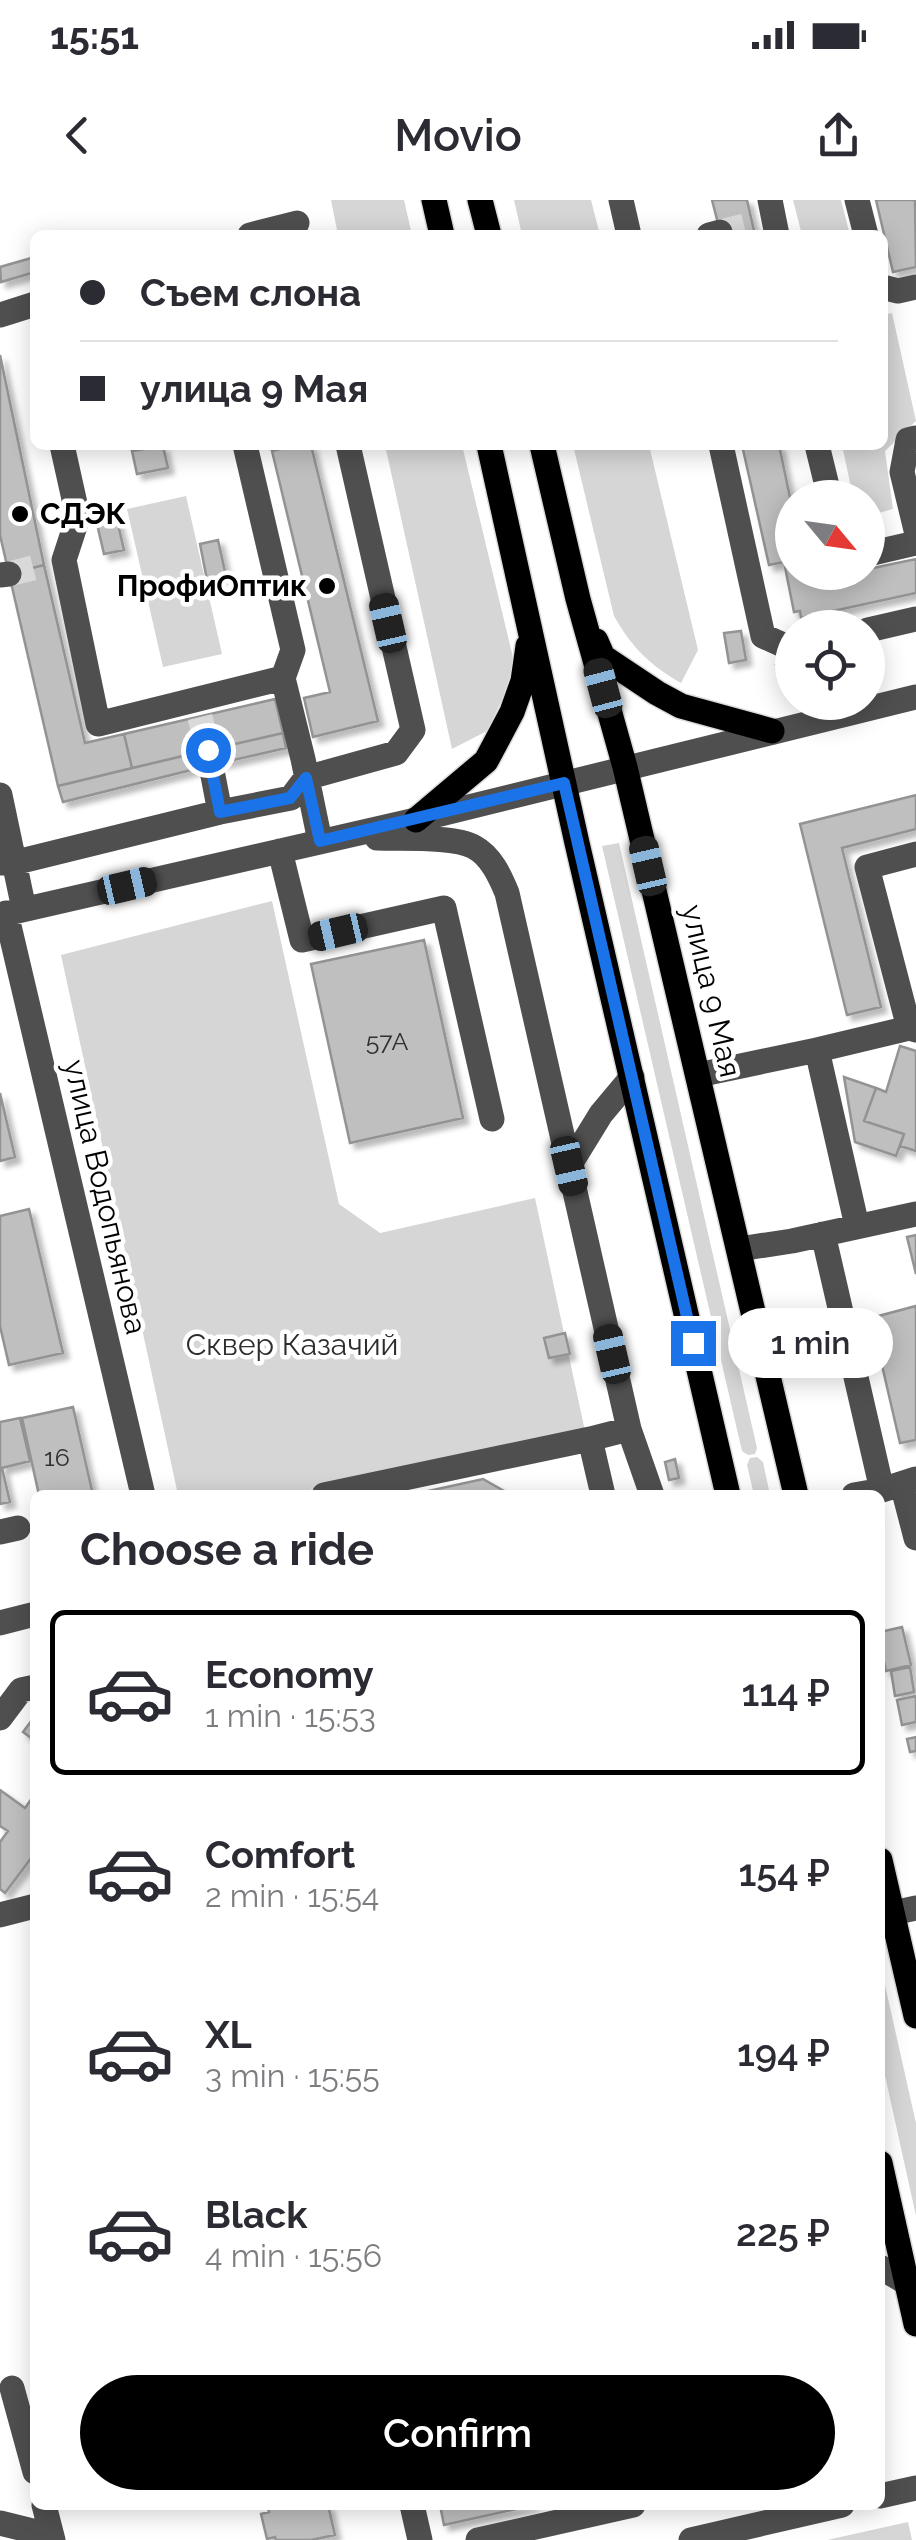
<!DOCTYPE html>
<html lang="en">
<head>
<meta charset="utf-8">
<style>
  :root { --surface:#fff; --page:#f2f2f3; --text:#2b2b33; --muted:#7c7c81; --line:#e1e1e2; --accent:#000 }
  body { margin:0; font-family:Raleway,sans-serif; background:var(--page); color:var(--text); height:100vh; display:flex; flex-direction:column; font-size:38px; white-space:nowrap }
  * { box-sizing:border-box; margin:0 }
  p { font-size:32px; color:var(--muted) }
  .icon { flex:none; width:55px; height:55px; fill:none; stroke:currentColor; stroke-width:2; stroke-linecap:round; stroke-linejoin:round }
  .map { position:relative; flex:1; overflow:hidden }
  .side { position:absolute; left:30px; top:1290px; width:855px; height:1020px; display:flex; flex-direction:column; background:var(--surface); border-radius:15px; box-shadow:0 5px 25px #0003 }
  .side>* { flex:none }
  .banner { position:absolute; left:30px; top:30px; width:858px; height:220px; border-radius:15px; box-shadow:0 5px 25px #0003; display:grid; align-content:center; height:220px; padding:0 50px; background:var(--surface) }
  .needle { width:65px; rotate:119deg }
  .tools { position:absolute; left:775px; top:280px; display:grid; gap:20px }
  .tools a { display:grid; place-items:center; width:110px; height:110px; border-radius:50%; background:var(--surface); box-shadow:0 5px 25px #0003; font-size:50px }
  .end { position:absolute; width:45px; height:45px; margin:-22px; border:12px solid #1a73e8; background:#fff; box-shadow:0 0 0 5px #fff }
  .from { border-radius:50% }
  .bubble { position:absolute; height:70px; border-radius:35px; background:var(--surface); box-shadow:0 5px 25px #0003; font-size:32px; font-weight:600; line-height:70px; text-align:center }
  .car { position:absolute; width:30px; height:60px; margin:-30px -15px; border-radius:12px; box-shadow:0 0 8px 2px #0007; background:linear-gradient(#222 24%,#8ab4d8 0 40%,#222 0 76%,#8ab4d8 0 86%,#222 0) }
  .banner b { display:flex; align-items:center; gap:35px; height:95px; font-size:38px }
  .banner b+b { border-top:2px solid var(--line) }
  .banner i { width:25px; height:25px; background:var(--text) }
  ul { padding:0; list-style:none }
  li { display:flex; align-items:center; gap:30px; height:165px; margin:0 20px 15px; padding:0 30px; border:5px solid transparent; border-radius:15px }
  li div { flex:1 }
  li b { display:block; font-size:38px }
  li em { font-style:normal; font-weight:600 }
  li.selected { border-color:var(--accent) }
  li>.icon { width:90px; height:90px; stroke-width:1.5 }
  h2 { padding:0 50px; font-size:45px; line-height:120px }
  .cta { display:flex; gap:20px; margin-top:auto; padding:20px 50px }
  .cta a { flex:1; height:115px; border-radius:60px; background:var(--accent); color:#fff; font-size:40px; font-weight:600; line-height:115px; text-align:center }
  .status { display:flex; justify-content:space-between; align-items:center; height:70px; padding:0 50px; background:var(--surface); direction:ltr }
  .status svg { height:28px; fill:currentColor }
  header { display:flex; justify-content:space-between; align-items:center; height:130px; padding:0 50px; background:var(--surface); font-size:45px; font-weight:600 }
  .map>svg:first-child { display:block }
</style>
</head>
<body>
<div class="status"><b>15:51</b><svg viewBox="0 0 49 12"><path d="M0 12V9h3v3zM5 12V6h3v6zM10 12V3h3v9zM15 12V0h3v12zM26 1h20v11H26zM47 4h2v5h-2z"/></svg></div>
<header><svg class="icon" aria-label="back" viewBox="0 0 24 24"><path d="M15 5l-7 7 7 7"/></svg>Movio<svg class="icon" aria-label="share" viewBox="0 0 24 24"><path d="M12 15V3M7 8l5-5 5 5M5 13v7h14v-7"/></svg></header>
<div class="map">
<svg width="916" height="2340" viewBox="0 0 916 2340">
  <defs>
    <filter id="shadow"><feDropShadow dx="5.5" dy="5.5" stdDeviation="2.5" flood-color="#0004"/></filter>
  </defs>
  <rect width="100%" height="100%" fill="#fff"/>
  <!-- green -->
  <path fill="#d6d6d6" d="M331,0H404L412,35H338Z
    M514,0H591L600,35H522Z
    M793,0H841L850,35H802Z
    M892,113L916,221L885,251L893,309L868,316V298L853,297L842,245H882L883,115Z
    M385,245H462L516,470L487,531L452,549Z
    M573,245H649L698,450L681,483C650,465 632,448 614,416Z
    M186,296L222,454L163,467L127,309Z
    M619,643L757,1248L755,1254L748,1255L742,1251L602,646Z
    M272,701L339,1004L380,1033L535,998L585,1231L286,1295H178L61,755Z
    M757,1257L763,1262L770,1295H754L747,1265L750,1258Z
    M880,1763L916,1923V2016L880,1853Z
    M908,2322L912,2340H827Z"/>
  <!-- building -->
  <path fill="#bfbfbf" stroke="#939393" stroke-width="2.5" filter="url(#shadow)" d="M712,0H747L755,35H721Z
    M876,0H915L916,67L893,72Z
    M35,57V72L1,82L0,67Z
    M0,155L44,365L9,374L0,335Z
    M296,245H311L378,521L313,537L304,498L330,492L272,251Z
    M742,245H779L792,307V372H823L824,379L854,372H868V369L916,359V393L801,418L800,411L794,412L784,362L769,365Z
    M163,246L168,268L137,274L132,251Z
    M117,320L124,350L104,354L97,324Z
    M218,340L226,376L207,380L200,344Z
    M44,365L85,543L124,534L132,568L58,586L9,374Z
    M741,431L746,460L729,463L724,433Z
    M792,461V477L780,480L776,465Z
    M275,499L283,533L132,568L124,534Z
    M283,533L286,548L220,563L217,548Z
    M199,552L203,567L63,602L58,586Z
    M916,595V629L842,648L881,807L847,815L800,624Z
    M424,740L463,918L350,943L311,764Z
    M900,846L916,851V951L900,946L904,934L864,921L876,888L886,892Z
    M844,877L876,888L864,921L904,934L896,956L855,942Z
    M0,893L15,957L0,961Z
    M29,1009L63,1153L9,1165L0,1126V1016Z
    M916,1035V1074L907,1037Z
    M916,1106V1240L900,1243L871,1118Z
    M565,1133L570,1154L549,1158L544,1138Z
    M73,1207L93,1295H39L22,1218Z
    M20,1218L30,1261L2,1268L10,1302L0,1304V1222Z
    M675,1259L679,1278L669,1280L665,1262Z
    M483,1279L511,1295H410Z
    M902,1427L911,1465L886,1471L880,1444V1432Z
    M910,1467L914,1492L895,1496L891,1471Z
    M916,1496V1522L902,1525L897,1500Z
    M35,1516V1541L23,1532Z
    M916,1537V1551L910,1552L907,1539Z
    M0,1590L25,1608L35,1594V1653L5,1693L0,1689V1642L8,1631L0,1626Z
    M267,2305H328L335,2335L311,2340H276L275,2337L267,2339L261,2314L269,2312Z
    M440,2305H534L444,2325Z"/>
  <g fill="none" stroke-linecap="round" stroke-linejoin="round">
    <!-- minor-tunnel -->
    <path stroke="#d9d9d9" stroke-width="25" stroke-dasharray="25 12" stroke-linecap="butt" d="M720,32L753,24
      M9,374L44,365
      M200,517L208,550"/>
    <!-- major casing -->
    <g stroke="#dbdbdb" stroke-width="28">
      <path id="major" d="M434,0L442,35
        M480,0L489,35
        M489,245L577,643L728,1295
        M542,245L578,399L625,567L796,1295
        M596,441L603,457L657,493L681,506L772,531
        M416,620L486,561L512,512L523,481L528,446
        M880,1660L916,1816
        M880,1963L916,2124"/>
    </g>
    <!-- minor -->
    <path stroke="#4f4f4f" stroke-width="25" d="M621,0L629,35
      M770,0L777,35
      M857,0L866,35
      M250,35L297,23
      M709,35L720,32
      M882,87L898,91L916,87
      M0,115L35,104
      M916,238L908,240L902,272L916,330
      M62,245L78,317L64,360L98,524L283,478
      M245,245L293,450L283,478L303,559L320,641
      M721,245L763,436L792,449
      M817,245L830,298
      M868,354L916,343
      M0,375L9,374
      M868,430L916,419
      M208,550L220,612
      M0,595L24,709
      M377,638C401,639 455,636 474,647C491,656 500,676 507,693L629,1229L652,1295
      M280,651L302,740L444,708L492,919
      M0,663H13L220,612L291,598L306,578L396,553L413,530L348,245
      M6,713L143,1295
      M0,715L416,620L916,497
      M909,828L867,667L916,654
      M817,850L909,828L916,830
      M698,875L817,850L857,1026
      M569,966L601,914L632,877
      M823,1034L882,1290
      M739,1049L792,1041L916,1014
      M590,1239L603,1295
      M902,1284L916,1338
      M324,1295L590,1239L629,1229
      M854,1295L882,1290L916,1279
      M0,1332L18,1328
      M0,1423L35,1414
      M0,1518L21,1490L35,1487
      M893,1713L916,1708
      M0,1715L35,1706
      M880,2067L907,2083
      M12,2188L35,2272
      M880,2296L916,2288
      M44,2305L53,2340
      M412,2305L420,2340
      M0,2323L52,2336
      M478,2340L633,2305
      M691,2340L842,2305"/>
    <!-- major -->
    <use href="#major" stroke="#000" stroke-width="25"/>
  </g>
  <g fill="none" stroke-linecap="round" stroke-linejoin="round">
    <!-- route -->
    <path stroke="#1a73e8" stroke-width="12" d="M208,550L220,612L290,598L306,578L320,641L564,583L693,1143"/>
  </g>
  <!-- markers -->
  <g fill="#000" stroke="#fff" stroke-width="4">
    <circle cx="20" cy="314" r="10"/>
    <circle cx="327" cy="386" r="10"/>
  </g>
  <g text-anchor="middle" stroke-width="9" stroke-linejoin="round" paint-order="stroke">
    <!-- number labels -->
    <g font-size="25" fill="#303030">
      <text x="387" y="850">57А</text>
      <text x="57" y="1266">16</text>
    </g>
    <!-- poi labels -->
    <g font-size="30" font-weight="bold" fill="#000" stroke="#fff" text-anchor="start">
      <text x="40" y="324">СДЭК</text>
      <text x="307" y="396" text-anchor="end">ПрофиОптик</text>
    </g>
    <!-- street labels -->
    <g font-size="30" fill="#000" stroke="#fff">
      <text transform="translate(711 791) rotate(77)" y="10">улица 9 Мая</text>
      <text transform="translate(105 997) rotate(77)" y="10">улица Водопьянова</text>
    </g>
    <!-- park labels -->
    <g font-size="30" fill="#2d2d2d" stroke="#fff">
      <text x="292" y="1155">Сквер Казачий</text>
    </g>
  </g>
</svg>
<div class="tools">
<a><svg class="needle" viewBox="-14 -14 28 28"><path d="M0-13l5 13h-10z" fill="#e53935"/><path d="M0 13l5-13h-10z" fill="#7c7c81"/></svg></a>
<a><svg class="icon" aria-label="locate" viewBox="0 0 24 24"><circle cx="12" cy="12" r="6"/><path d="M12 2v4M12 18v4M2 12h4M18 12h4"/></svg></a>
</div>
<i class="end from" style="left:208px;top:550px"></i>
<i class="end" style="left:693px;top:1143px"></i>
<div class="bubble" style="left:728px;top:1108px;width:165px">1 min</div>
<i class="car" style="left:388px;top:423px;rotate:347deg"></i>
<i class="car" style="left:603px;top:488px;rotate:345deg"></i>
<i class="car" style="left:648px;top:666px;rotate:347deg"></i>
<i class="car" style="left:127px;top:686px;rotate:77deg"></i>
<i class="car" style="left:338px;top:732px;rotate:257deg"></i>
<i class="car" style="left:569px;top:966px;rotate:167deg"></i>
<i class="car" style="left:612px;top:1154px;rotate:347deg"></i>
<div class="banner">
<b><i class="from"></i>Съем слона</b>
<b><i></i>улица 9 Мая</b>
</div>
<section class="side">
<h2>Choose a ride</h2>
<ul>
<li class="selected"><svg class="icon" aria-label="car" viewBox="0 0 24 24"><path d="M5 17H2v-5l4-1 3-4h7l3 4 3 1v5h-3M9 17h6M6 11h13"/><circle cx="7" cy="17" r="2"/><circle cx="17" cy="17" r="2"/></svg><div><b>Economy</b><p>1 min · 15:53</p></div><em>114 ₽</em></li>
<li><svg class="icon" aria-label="car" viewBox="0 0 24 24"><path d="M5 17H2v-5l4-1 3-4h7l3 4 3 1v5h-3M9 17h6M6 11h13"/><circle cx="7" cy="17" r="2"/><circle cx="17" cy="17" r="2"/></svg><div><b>Comfort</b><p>2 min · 15:54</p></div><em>154 ₽</em></li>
<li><svg class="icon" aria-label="car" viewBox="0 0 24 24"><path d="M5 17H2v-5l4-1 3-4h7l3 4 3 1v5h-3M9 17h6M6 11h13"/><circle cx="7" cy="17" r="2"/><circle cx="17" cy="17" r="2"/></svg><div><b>XL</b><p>3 min · 15:55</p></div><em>194 ₽</em></li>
<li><svg class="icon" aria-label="car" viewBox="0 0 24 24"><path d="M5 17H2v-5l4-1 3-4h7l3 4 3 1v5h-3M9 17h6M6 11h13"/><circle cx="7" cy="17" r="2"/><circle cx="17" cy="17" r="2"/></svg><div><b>Black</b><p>4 min · 15:56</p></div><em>225 ₽</em></li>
</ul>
<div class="cta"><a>Confirm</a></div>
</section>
</div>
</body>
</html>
